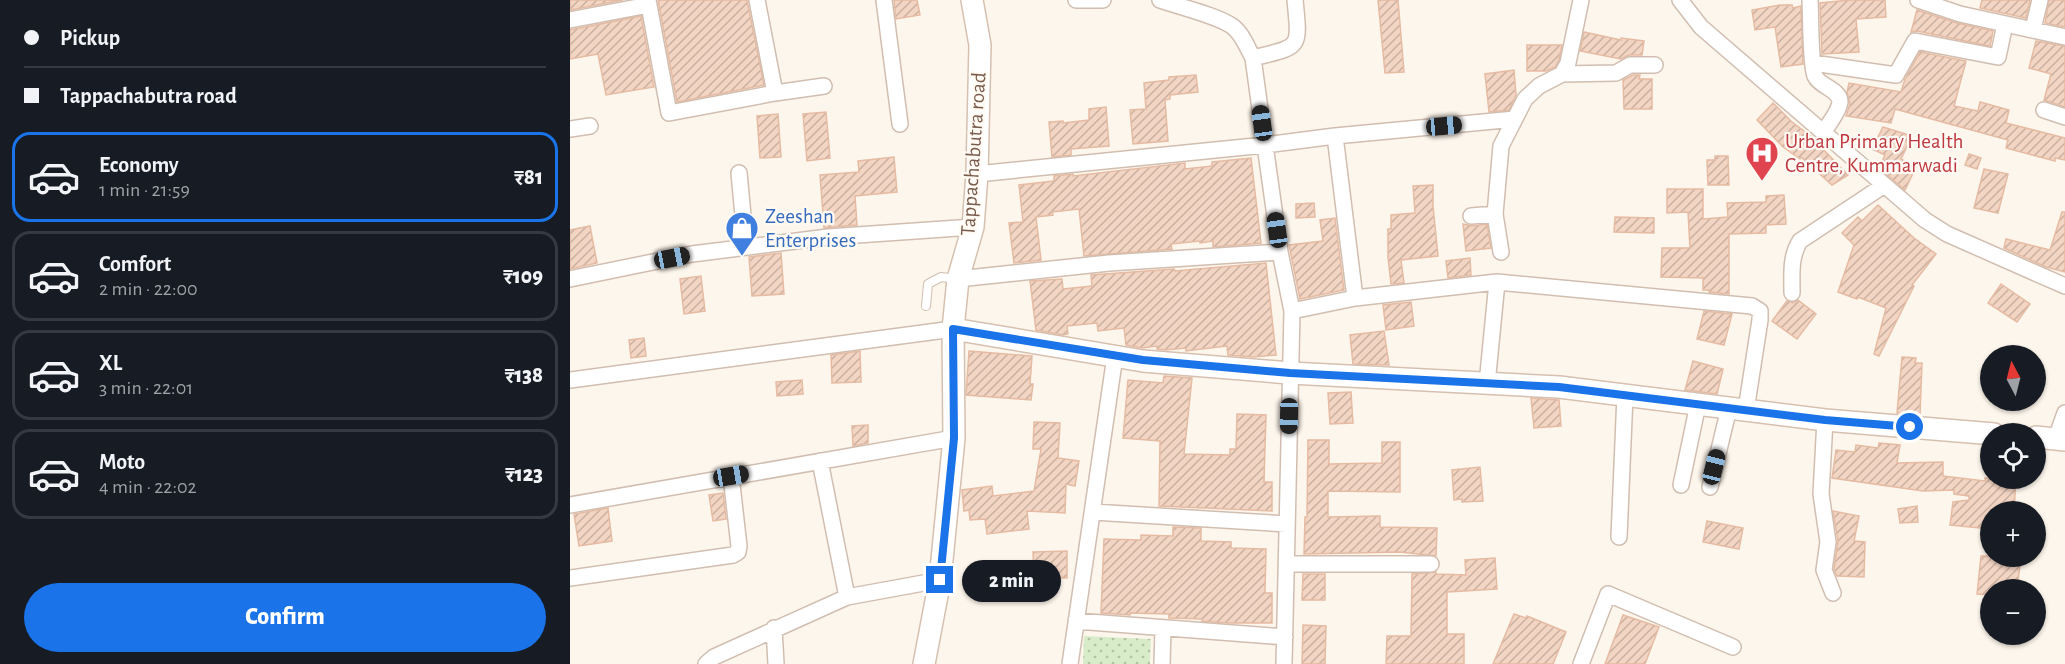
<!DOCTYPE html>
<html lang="en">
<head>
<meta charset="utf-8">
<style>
  :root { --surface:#171b24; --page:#20242c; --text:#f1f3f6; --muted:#9ea1a6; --line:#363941; --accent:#1a73e8 }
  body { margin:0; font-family:"Alegreya Sans",sans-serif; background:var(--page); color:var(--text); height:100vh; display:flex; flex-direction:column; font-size:22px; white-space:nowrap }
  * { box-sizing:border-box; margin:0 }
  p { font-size:20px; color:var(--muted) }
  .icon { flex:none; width:33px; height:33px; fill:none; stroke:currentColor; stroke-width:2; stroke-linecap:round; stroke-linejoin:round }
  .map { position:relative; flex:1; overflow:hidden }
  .details { display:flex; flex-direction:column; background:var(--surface); width:570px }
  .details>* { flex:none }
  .top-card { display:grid; align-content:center; height:132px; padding:0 24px; background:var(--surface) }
  .needle { width:39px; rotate:353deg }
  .tools { position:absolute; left:1410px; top:345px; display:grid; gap:12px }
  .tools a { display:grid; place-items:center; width:66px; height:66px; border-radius:50%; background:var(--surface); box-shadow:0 2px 4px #0004; font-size:30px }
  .end { position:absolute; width:27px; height:27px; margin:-14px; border:8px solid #1a73e8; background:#fff; box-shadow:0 0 0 3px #fff }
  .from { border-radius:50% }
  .bubble { position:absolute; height:42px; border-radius:21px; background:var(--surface); box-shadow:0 2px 4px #0004; font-size:20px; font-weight:800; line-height:42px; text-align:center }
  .car { position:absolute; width:18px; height:36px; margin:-18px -9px; border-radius:8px; box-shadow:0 0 4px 2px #0007; background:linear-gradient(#222 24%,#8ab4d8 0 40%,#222 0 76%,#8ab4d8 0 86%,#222 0) }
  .top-card b { display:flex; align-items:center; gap:21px; height:57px; font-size:22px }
  .top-card b+b { border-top:2px solid var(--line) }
  .top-card i { width:15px; height:15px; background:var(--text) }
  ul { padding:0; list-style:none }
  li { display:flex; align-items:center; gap:18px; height:90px; margin:0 12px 9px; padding:0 12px; border:3px solid var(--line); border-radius:18px }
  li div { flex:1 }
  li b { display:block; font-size:22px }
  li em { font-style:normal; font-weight:800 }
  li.active { border-color:var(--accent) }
  li>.icon { width:54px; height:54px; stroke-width:1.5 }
  .button { display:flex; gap:12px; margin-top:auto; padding:12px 24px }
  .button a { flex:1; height:69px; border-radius:36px; background:var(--accent); color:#fff; font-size:24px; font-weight:800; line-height:69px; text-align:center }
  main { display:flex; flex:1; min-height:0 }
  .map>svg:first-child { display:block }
</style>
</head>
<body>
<main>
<section class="details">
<div class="top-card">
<b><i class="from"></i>Pickup</b>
<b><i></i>Tappachabutra road</b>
</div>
<ul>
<li class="active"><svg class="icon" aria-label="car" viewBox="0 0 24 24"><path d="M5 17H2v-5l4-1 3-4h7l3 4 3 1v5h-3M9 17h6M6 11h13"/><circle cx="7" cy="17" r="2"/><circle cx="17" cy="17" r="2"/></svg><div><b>Economy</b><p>1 min · 21:59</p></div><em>₹81</em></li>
<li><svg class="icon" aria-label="car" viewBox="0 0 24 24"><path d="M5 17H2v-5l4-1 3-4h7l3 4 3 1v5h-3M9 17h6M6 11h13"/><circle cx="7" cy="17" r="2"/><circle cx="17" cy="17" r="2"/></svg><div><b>Comfort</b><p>2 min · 22:00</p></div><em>₹109</em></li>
<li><svg class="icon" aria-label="car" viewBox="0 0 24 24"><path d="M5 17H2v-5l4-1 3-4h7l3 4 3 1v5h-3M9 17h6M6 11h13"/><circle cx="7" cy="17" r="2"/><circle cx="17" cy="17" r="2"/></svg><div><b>XL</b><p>3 min · 22:01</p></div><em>₹138</em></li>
<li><svg class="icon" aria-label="car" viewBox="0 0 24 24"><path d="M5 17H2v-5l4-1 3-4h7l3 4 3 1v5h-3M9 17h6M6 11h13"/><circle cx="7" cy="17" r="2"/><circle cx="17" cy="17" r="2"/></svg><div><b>Moto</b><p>4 min · 22:02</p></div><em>₹123</em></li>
</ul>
<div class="button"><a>Confirm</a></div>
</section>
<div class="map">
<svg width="1495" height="664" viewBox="0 0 1495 664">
  <defs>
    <pattern id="grass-dots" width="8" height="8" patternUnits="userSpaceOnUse" patternTransform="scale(1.5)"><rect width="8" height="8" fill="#d8ecc9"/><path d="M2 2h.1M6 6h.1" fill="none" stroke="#b4c2a5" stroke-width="1.8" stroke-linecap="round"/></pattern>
    <pattern id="building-hatch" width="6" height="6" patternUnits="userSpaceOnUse" patternTransform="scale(1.5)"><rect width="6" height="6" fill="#f3d5c3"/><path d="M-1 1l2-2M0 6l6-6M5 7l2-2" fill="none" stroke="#cab0a1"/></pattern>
  </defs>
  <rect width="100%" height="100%" fill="#fdf6ec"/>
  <!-- grass -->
  <path fill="url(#grass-dots)" d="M514,636L581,639L580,664H513Z"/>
  <!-- building -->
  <path fill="url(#building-hatch)" stroke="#e6bba3" stroke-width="1.5" d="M0,0H53L0,10Z
    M88,0H177L194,85L107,102Z
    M324,0H347L350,15L326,19Z
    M808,0H828L834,72L815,73Z
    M1279,0H1315L1316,17L1286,19L1289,52L1252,54L1250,3Z
    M1412,0H1460L1456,18L1410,8Z
    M1479,0H1495V27L1475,23Z
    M1210,5H1222L1223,8L1231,6L1233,64L1211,67L1205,27L1185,30L1182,10Z
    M1347,10L1387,23L1423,31L1420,46L1347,31L1341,32Z
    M71,16L84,87L36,95L28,54L0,59V30Z
    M1014,32L1051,40V38L1074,41L1072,55H1059L1051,59L1010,51Z
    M1466,41L1495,46V107L1474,100L1481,74L1459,68Z
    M957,45H992L989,60L985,67L976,71H957Z
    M1350,52L1396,61L1384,106L1408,111L1410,102L1439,110L1436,123L1495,138V160L1485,158V161L1436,148L1438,140L1325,109L1321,123L1276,116L1280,104L1277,92L1279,83L1331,92L1335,79Z
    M944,70L946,95L939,110L919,112L915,74Z
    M626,75L628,92L600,95V99L595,100L598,141L563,144L560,110L576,109L574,83L599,80V77Z
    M1063,75H1070L1069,79H1082V109H1054L1053,80Z
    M1203,103L1222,122L1253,145L1251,147L1278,175L1262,185L1231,157L1230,159L1213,147L1187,120Z
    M536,107L539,146L501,149V155L482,157L479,122L493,121V123L519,120V109Z
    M256,112L260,158L237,161L233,114Z
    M208,114L211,157L190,158L187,116Z
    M1313,127L1342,136L1331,159L1346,167L1335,190L1309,168L1315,155L1302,149Z
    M1399,154L1411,158L1407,169L1395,165Z
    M1145,156H1158L1159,185H1138L1137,160H1145Z
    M324,157L327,192L285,196L287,225L254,228L250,175L289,172L288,161Z
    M681,158L691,243L643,247V241L630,243V241L601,244L602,249L514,256L509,209L482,212L483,215L466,217L471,260L444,263L439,223L453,222L449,185L484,181V176L503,174V176L615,163V169L642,166V162Z
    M1414,169L1438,174L1428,213L1404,208Z
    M863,185V206L868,256L831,260L834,283L821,284L818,257V229H821V215L845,213L843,186Z
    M1097,189H1133V219L1158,217L1157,203L1196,202V196L1214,195L1216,224L1196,225V233L1159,234V294L1139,292V290H1133V278L1091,277L1092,248H1120L1118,212L1097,213Z
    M744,203L745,217L726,218V204Z
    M1308,205L1344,238L1366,254L1342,285L1344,286L1309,356L1304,354L1316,308L1288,297L1287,299L1268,292L1284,245L1272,233L1288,217L1292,221Z
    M1492,212H1495V272L1476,267L1434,248L1436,239L1480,250Z
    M1045,217L1084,218V233L1044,232Z
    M765,218L774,290L730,299L719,245L753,241L750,220Z
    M893,224L902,226L917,224L921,248L896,251Z
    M20,226L27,263L0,269V230Z
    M211,253L214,294L182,296L179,257Z
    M900,258L901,275L878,278L876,261Z
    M696,263L706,355L683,357L658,355L657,346L616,351V348L595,350L587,349V346L572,348L556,345L554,328L528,331L527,323L497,326L498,334L493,335L466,330L460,281L492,279L493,289L522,286L521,275L604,269L605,271Z
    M131,276L135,311L114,314L110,279Z
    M1431,284L1460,304L1447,322L1418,303Z
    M1228,300L1246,314L1227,339L1202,321L1217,301L1223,303Z
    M841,302L844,326L816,330L813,305Z
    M1134,311L1162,314L1154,345L1127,339Z
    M814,331L819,365L783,364L780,335Z
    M74,338L76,356L61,358L59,340Z
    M290,351L291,382L262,383L261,355Z
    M399,351L462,356L460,384H463L461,400L396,395Z
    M1332,357L1346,358L1345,363H1352L1350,415L1327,413Z
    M1123,361L1153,369L1147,394L1115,390Z
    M594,376L622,378L614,454L660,455V449H666L667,414L696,415L694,482H702V511L589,506L590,441L553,438L558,380L593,383Z
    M232,380L233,394L207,396L206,382Z
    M781,392L783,423L760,424L758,393Z
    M961,398L989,400L991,426L964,428Z
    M464,422L490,423L488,458L509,461L505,486L496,484L495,513L457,511L459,529L417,534L415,519L400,520L399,510L394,511L392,490L422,486L423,496L464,491L471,449H463Z
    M298,425V443L283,446L282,426Z
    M738,440H759V464L812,463V442H830V492L758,491V517L810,516V527L867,528L866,556L830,552L734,554L735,517H737Z
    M1309,443L1330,445L1327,463L1373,462V476L1415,481V478H1446L1444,512H1420V529L1380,525L1383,502L1399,500V496L1384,494V490L1353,491L1262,478L1266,450L1285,452L1286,445L1308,448Z
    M910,467L913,501L892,502V499L884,500L882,470Z
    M153,493L156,519L143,521L139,495Z
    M1347,506L1348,522L1330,523L1328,509Z
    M38,508L42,541L9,546L4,514Z
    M1263,511L1289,516L1284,541L1295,542L1294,577L1267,576L1264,569L1268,541Z
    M1137,521L1173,528L1169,549L1133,542Z
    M603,527L631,528V541L661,542V548L696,549L695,593H702V623H658L632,621V619L599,618V614L560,613V615L531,613L534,539L571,540V535L603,536Z
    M497,551V578H464L463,552Z
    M1411,556H1451L1447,590H1420V595L1407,594Z
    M925,558L927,589L877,592V634H894V664H816L817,636H841L842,574L866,572V574L896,575L895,560Z
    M733,574H755V600H732Z
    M944,614L956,618L957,616L996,632L983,664H923Z
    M1053,615L1089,627L1075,664H1035Z
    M733,625L756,626L755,664H732Z"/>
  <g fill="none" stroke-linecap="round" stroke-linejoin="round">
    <!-- lane casing -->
    <g stroke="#d1beb0" stroke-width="10">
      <path id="lane" d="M356,306L358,284L371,277L387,279"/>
    </g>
    <!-- street casing -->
    <g stroke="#d1beb0" stroke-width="18">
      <path id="street" d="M78,0L99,113L205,93L254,86
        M187,0L205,93
        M314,0L330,124
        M506,0H533
        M590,0C610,7 646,15 662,26C672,33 677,47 683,58
        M725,0C730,50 731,46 683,58L695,145L765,136L785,298
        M1110,0L1131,27L1355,220L1377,234L1495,286
        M1240,0C1241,16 1240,63 1245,76C1250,87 1270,89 1270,102C1269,111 1259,124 1254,131
        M1348,0L1390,14L1495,37
        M0,20L79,5
        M1463,29L1470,0
        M1243,63L1326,75L1345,41L1428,57L1435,24
        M992,74L998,63L1011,0
        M1474,110L1495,117
        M0,129L20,126
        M765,136L945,119
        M169,173L176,247
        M407,174L695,145L710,252L722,311L714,664
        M925,214L931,252
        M901,216L925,214L931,146L955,99L969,86L992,74L1046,73L1060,65H1085
        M0,279L122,254L258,237L403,227
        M388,279L539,263L710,252
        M1222,293C1222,274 1220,257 1230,241L1313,186
        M722,311L785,298L927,282L1182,306L1190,311V320L1176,410
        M0,380L383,329
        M917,384L927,282
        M1255,420L1251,494L1258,542L1254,570L1263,593
        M1486,438L1495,413
        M250,461L277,597
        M1111,485L1128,404
        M1140,487L1159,408
        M0,505L384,438
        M523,512L717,524
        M1049,537L1055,395
        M717,564H861
        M0,578L163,555L168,552L169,546L161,476
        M506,621L715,637
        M204,628L206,664
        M136,664L144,657L277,597L370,580
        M500,664L545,356
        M592,664L593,628
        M1011,664L1038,594L1163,647"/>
    </g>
    <!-- secondary casing -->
    <g stroke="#d6c0b0" stroke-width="24">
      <path id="secondary" d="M383,329L573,361L720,373L989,387L1255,420L1424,434
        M1466,437L1495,440
        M354,664L370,580L384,438L383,329L388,279L403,227L407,174L410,45L402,0"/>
    </g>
    <!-- lane -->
    <use href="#lane" stroke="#fff" stroke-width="8"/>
    <!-- street -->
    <use href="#street" stroke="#fff" stroke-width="15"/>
    <!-- secondary -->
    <use href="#secondary" stroke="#fff" stroke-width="21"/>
  </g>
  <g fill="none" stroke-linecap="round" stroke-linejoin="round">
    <!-- route -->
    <path stroke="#1a73e8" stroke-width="8" d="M370,580L384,438L383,329L573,360L720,373L989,387L1255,420L1340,427"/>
  </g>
  <!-- icons -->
  <defs>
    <g id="hospital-pin" transform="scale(1.725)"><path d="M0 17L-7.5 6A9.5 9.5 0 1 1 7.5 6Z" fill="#e0444e" stroke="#fffaf3"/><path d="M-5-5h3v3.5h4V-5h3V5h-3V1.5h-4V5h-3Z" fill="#fff"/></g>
    <g id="shop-pin" transform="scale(1.725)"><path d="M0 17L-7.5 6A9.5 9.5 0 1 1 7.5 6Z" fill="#3f7fe0" stroke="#fffaf3"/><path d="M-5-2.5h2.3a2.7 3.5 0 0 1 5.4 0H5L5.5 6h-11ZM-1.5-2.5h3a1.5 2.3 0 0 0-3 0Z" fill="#fff"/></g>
  </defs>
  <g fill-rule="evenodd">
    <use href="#hospital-pin" x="1192" y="153"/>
    <use href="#shop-pin" x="172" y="228"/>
  </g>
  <g text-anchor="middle" stroke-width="4.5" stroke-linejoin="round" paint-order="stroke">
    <!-- health labels -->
    <g font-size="21" fill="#be3a42" stroke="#fffaf3" text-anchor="start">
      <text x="1215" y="148">Urban Primary Health<tspan x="1215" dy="24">Centre, Kummarwadi</tspan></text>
    </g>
    <!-- street labels -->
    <g font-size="21" fill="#7a5c4d" stroke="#fffaf3">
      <text transform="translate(403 154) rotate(-86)" y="7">Tappachabutra road</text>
    </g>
    <!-- shop labels -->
    <g font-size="21" fill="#366cbe" stroke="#fffaf3" text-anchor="start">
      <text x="195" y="223">Zeeshan<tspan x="195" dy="24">Enterprises</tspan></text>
    </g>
  </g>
</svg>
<div class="tools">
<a><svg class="needle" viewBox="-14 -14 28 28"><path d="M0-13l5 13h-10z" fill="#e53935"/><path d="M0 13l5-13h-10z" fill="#9ea1a6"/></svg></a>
<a><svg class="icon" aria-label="locate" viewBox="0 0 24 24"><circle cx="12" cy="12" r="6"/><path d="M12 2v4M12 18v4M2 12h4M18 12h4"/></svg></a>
<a>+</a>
<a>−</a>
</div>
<i class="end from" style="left:1340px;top:427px"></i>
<i class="end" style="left:370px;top:580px"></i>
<div class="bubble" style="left:392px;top:560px;width:99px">2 min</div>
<i class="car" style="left:692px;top:123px;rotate:352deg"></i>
<i class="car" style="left:874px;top:126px;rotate:85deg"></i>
<i class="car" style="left:707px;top:230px;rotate:352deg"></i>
<i class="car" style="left:102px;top:258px;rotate:79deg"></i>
<i class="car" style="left:719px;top:416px;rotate:181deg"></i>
<i class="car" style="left:1144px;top:467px;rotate:14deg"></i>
<i class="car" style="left:161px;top:476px;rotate:80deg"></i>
</div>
</main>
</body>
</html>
